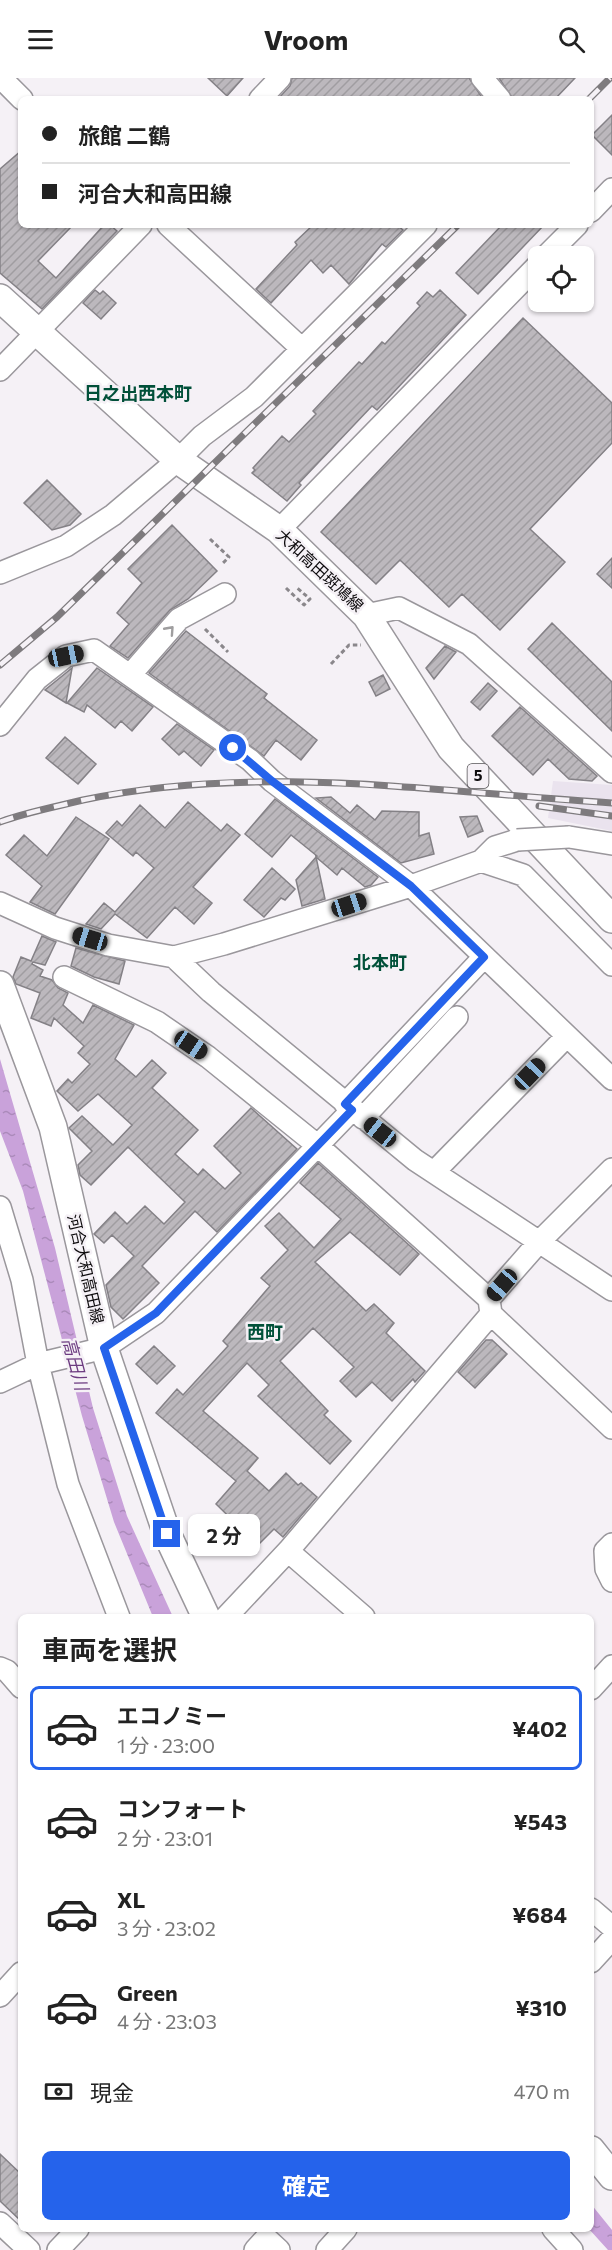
<!DOCTYPE html>
<html lang="ja">
<head>
<meta charset="utf-8">
<style>
  :root { --surface:#fff; --page:#f2f2f2; --text:#222; --muted:#767676; --line:#e0e0e0; --accent:#2563eb }
  body { margin:0; font-family:Commissioner,"Noto Sans JP",sans-serif; background:var(--page); color:var(--text); height:100vh; display:flex; flex-direction:column; font-size:22px; white-space:nowrap }
  * { box-sizing:border-box; margin:0 }
  p { font-size:20px; color:var(--muted) }
  .icon { flex:none; width:33px; height:33px; fill:none; stroke:currentColor; stroke-width:2; stroke-linecap:round; stroke-linejoin:round }
  .map { position:relative; flex:1; overflow:hidden }
  .panel { position:absolute; left:18px; top:1536px; width:576px; height:618px; display:flex; flex-direction:column; background:var(--surface); border-radius:9px; box-shadow:0 2px 4px #0004 }
  .panel>* { flex:none }
  .hud { position:absolute; left:18px; top:18px; width:576px; height:132px; border-radius:9px; box-shadow:0 2px 4px #0004; display:grid; align-content:center; height:132px; padding:0 24px; background:var(--surface) }
  .fabs { position:absolute; left:528px; top:168px; display:grid; gap:12px }
  .fabs a { display:grid; place-items:center; width:66px; height:66px; border-radius:9px; background:var(--surface); box-shadow:0 2px 4px #0004; font-size:30px }
  .end { position:absolute; width:27px; height:27px; margin:-14px; border:8px solid #2563eb; background:#fff; box-shadow:0 0 0 3px #fff }
  .from { border-radius:50% }
  .bubble { position:absolute; height:42px; border-radius:9px; background:var(--surface); box-shadow:0 2px 4px #0004; font-size:20px; font-weight:700; line-height:42px; text-align:center }
  .car { position:absolute; width:18px; height:36px; margin:-18px -9px; border-radius:8px; box-shadow:0 0 4px 2px #0007; background:linear-gradient(#222 24%,#8ab4d8 0 40%,#222 0 76%,#8ab4d8 0 86%,#222 0) }
  .hud b { display:flex; align-items:center; gap:21px; height:57px; font-size:22px }
  .hud b+b { border-top:2px solid var(--line) }
  .hud i { width:15px; height:15px; background:var(--text) }
  ul { padding:0; list-style:none }
  li { display:flex; align-items:center; gap:18px; height:84px; margin:0 12px 9px; padding:0 12px; border:3px solid transparent; border-radius:9px }
  li div { flex:1 }
  li b { display:block; font-size:22px }
  li em { font-style:normal; font-weight:700 }
  li.active { border-color:var(--accent) }
  li>.icon { width:54px; height:54px; stroke-width:1.5 }
  h2 { padding:0 24px; font-size:27px; line-height:72px }
  .pay { display:flex; align-items:center; gap:15px; height:66px; padding:0 24px; font-size:22px }
  .pay p { margin-inline-start:auto }
  .cta { display:flex; gap:12px; margin-top:auto; padding:12px 24px }
  .cta a { flex:1; height:69px; border-radius:9px; background:var(--accent); color:#fff; font-size:24px; font-weight:700; line-height:69px; text-align:center }
  header { display:flex; justify-content:space-between; align-items:center; height:78px; padding:0 24px; background:var(--surface); font-size:27px; font-weight:700 }
  .map>svg:first-child { display:block }
</style>
</head>
<body>
<header><svg class="icon" aria-label="menu" viewBox="0 0 24 24"><path d="M4 6h16M4 12h16M4 18h16"/></svg>Vroom<svg class="icon" aria-label="search" viewBox="0 0 24 24"><circle cx="10" cy="10" r="6"/><path d="M15 15l6 6"/></svg></header>
<div class="map">
<svg width="612" height="2172" viewBox="0 0 612 2172">
  <defs>
    <pattern id="water-ripples" width="26" height="14" patternUnits="userSpaceOnUse" patternTransform="scale(1.5)"><rect width="26" height="14" fill="#c9a2da"/><path d="M2 4q2-2 4 0t4 0M15 11q2-2 4 0t4 0" fill="none" stroke="#ab8aba"/></pattern>
    <pattern id="building-hatch" width="6" height="6" patternUnits="userSpaceOnUse" patternTransform="scale(1.5)"><rect width="6" height="6" fill="#bcb8bd"/><path d="M-1 1l2-2M0 6l6-6M5 7l2-2" fill="none" stroke="#a09da1"/></pattern>
  </defs>
  <rect width="100%" height="100%" fill="#f5f1f6"/>
  <!-- built -->
  <path fill="#eae3ee" d="M553,703L612,707V753L548,740Z"/>
  <!-- water -->
  <path fill="url(#water-ripples)" d="M0,981L55,1170L93,1330L127,1438L173,1539H153L114,1444L82,1338L23,1113L0,1053Z
    M591,2126L612,2152V2172H608L589,2151Z"/>
  <!-- building -->
  <path fill="url(#building-hatch)" stroke="#848186" stroke-width="1.5" d="M208,0H243L227,18Z
    M292,0H469L483,21H278L290,8Z
    M499,0H575L555,21H513Z
    M612,37V77L592,57Z
    M21,73V147H73L38,183L56,200L104,147H110L117,153L42,231L0,195V91Z
    M313,147H397L403,152L386,169L382,166L349,206L331,187L323,195L311,182L271,225L256,211L297,167L295,164Z
    M502,147H544L478,216L456,195Z
    M95,212L100,216L103,213L116,225L101,241L83,225Z
    M440,212L466,237L377,332L372,328L299,405L301,407L287,423L252,395L255,392L253,390L282,358L289,364L316,336L313,333L359,284L362,286L382,264L385,266L420,228L417,225L427,214L433,219Z
    M523,240L612,325V365L530,451L565,484L500,552L462,516L449,529L400,482L376,506L321,454Z
    M47,402L81,436L70,447L52,452L24,425Z
    M172,447L217,493L188,521L170,532L128,580L110,568L129,546L117,535L142,505L128,491Z
    M612,480V510L597,496Z
    M552,545L612,604V653L528,571Z
    M186,553L267,616L264,620L317,662L301,682L276,662L264,678L149,595Z
    M445,568L456,574L434,601L426,590Z
    M72,590L66,625L45,612Z
    M97,590L153,629L132,653L121,643L115,650L87,627L84,634L67,625Z
    M383,597L390,611L376,618L369,604Z
    M488,605L497,613L480,632L471,624Z
    M520,629L597,698L592,703L569,701L548,681L533,697L492,658Z
    M177,646L214,672L201,688L184,673L179,677L162,661Z
    M65,659L96,686L78,706L46,680Z
    M331,719L350,735L357,727L375,742L382,733L419,734V758L429,755L434,776L401,785L316,720Z
    M275,721L378,799L371,807L365,809L342,790L337,797L316,779L325,821L302,828L296,802L317,778L291,757L272,779L245,756Z
    M188,724L221,753L227,746L240,757L193,809L212,825L194,846L175,829L147,860L115,836L101,851L86,846L104,825L115,834L154,790L136,774L133,778L106,755L117,743L122,748L140,727L165,750Z
    M477,738L483,753L468,759L460,739Z
    M76,739L109,761L55,836L30,824L42,808L6,777L24,757L47,778Z
    M272,790L295,811L285,822L281,820L264,839L244,822Z
    M42,858L56,864L45,887L33,884L32,886L43,892L40,898L52,902L58,910L68,915L63,927L83,945L93,927L134,947L115,981L136,999L152,982L166,995L152,1010L198,1052L175,1076L198,1097L203,1091L225,1111L241,1095L214,1068L251,1030L297,1071L217,1154L195,1133L142,1188L159,1205L123,1241L111,1229L106,1207L134,1178L112,1157L104,1165L94,1156L115,1134L127,1146L145,1128L164,1146L185,1124L128,1069L91,1107L80,1097L78,1087L92,1073L69,1050L82,1038L113,1067L132,1047L98,1016L78,1033L57,1013L68,1001L72,1005L90,986L78,975L84,968L54,940L51,948L31,940L40,915L16,906L13,899L21,879L31,883Z
    M76,870L125,883L119,906L94,899L71,888Z
    M318,1085L419,1176L400,1197L350,1154L315,1184L366,1233L374,1226L394,1245L386,1255L425,1293L415,1304L413,1301L392,1323L372,1304L356,1319L340,1303L354,1289L313,1250L280,1283L328,1333L324,1337L351,1363L330,1386L258,1318L269,1307L247,1285L203,1333L258,1380L247,1393L269,1413L286,1395L298,1407L301,1405L317,1419L283,1459L274,1451L258,1467L216,1426L236,1403L156,1335L177,1311L183,1317L228,1268L223,1263L270,1208L261,1200L288,1172L265,1148L279,1135L314,1170L341,1141L300,1105Z
    M486,1262H492L507,1276L475,1310L458,1294Z
    M154,1268L175,1288L157,1306L136,1286Z
    M0,2076L21,2096V2143L0,2123Z"/>
  <g fill="none" stroke-linecap="round" stroke-linejoin="round">
    <!-- minor casing -->
    <g stroke="#9a979c" stroke-width="24">
      <path id="minor" d="M1,0L22,21
        M482,0L500,21
        M260,21L280,0
        M591,133L612,111
        M168,147L301,270
        M546,178L577,147
        M0,292L141,147
        M279,452L538,187
        M0,495L66,468L113,437L178,382L202,358L254,319L426,147
        M366,537L399,530L469,566L612,694
        M131,596L179,541L225,516
        M0,647L37,601L66,578L94,572L250,682L272,703L411,808L612,1001
        M569,759L612,766
        M481,783L523,797L612,887
        M0,825L55,850L108,867L174,879L224,866L411,808L481,783L495,769L517,762
        M174,879L211,914L415,1082L612,1212
        M64,899L157,944L208,979L317,1067L489,1221
        M345,1026L484,879
        M363,1040L457,939
        M612,1091L539,1164L489,1221L491,1236L612,1350
        M434,1094L567,958
        M0,1129L22,1202L38,1286L68,1406L119,1539
        M0,1304L38,1286L104,1270L156,1235L352,1032
        M612,1466L605,1473L606,1491L612,1503
        M288,1473L364,1539
        M226,1539L288,1473L491,1236
        M0,1590L7,1593L21,1609
        M591,1611L612,1588
        M591,1831L612,1849
        M591,1884L612,1861
        M0,1918L21,1895
        M0,2145L29,2172
        M553,2151L572,2172
        M58,2172L78,2151
        M255,2172L266,2160L279,2172
        M327,2172L346,2151"/>
    </g>
    <!-- major casing -->
    <g stroke="#9a979c" stroke-width="30">
      <path id="major" d="M0,220L178,382L279,452L366,537L451,670L612,841
        M0,907L53,1049L104,1270L167,1456L206,1539
        M591,2072L612,2098"/>
    </g>
    <!-- path -->
    <path stroke="#8a878b" stroke-width="3" stroke-dasharray="4.5 3" stroke-linecap="butt" d="M210,461L229,479L221,487
      M286,510L304,527L310,521L296,509
      M205,551L228,574
      M331,586L349,567H361"/>
    <!-- minor -->
    <use href="#minor" stroke="#fff" stroke-width="21"/>
    <!-- major -->
    <use href="#major" stroke="#fff" stroke-width="27"/>
    <!-- rail casing -->
    <g stroke="#7e7b7e" stroke-width="7">
      <path id="rail" d="M589,21L610,0
        M0,587L57,539L458,147
        M539,728L612,738
        M0,744C27,734 55,729 83,722C258,685 436,714 612,725"/>
    </g>
    <!-- rail -->
    <use href="#rail" stroke="#f5f1f6" stroke-width="4.5" stroke-dasharray="14" stroke-linecap="butt"/>
    <!-- minor-bridge casing -->
    <g stroke="#9a979c" stroke-width="24" stroke-linecap="butt">
      <path id="minor-bridge" d="M517,762L569,759"/>
    </g>
    <!-- minor-bridge -->
    <use href="#minor-bridge" stroke="#fff" stroke-width="21"/>
  </g>
  <!-- one-way arrows -->
  <defs><path id="oneway-chevron" d="M-2-3.5L2.5 0L-2 3.5" fill="none" stroke-width="1.6" stroke-linecap="round" stroke-linejoin="round" transform="scale(1.5)"/></defs>
  <use stroke="#9f9e9f" href="#oneway-chevron" transform="translate(170 552) rotate(-48)"/>
  <g fill="none" stroke-linecap="round" stroke-linejoin="round">
    <!-- route -->
    <path stroke="#2563eb" stroke-width="8" d="M167,1456L104,1270L156,1235L352,1032L345,1026L484,879L411,808L272,703L233,670"/>
  </g>
  <g text-anchor="middle" stroke-width="5" stroke-linejoin="round" paint-order="stroke">
    <!-- shield labels -->
    <rect fill="#f5f1f6" stroke="#535154" stroke-width="1.5" x="467.5" y="686" width="21" height="24" rx="4.5"/>
    <g font-size="15" font-weight="bold" fill="#0e0c0e">
      <text x="478" y="703">5</text>
    </g>
    <!-- street labels -->
    <g font-size="16" fill="#0e0c0e" stroke="#f5f1f6">
      <text transform="translate(320 492) rotate(43)" y="6">大和高田斑鳩線</text>
      <text transform="translate(86 1191) rotate(77)" y="6">河合大和高田線</text>
    </g>
    <!-- neighbourhood labels -->
    <g font-size="18" font-weight="bold" fill="#015039" stroke="#f5f1f6">
      <text x="138" y="322">日之出西本町</text>
      <text x="380" y="891">北本町</text>
      <text x="265" y="1261">西町</text>
    </g>
    <!-- water labels -->
    <g font-size="18" font-style="italic" fill="#6c3b80" stroke="#f5f1f6">
      <text transform="translate(75 1286) rotate(75)" y="6">高田川</text>
    </g>
  </g>
</svg>
<div class="fabs">
<a><svg class="icon" aria-label="locate" viewBox="0 0 24 24"><circle cx="12" cy="12" r="6"/><path d="M12 2v4M12 18v4M2 12h4M18 12h4"/></svg></a>
</div>
<i class="end from" style="left:233px;top:670px"></i>
<i class="end" style="left:167px;top:1456px"></i>
<div class="bubble" style="left:188px;top:1436px;width:72px">2 分</div>
<i class="car" style="left:66px;top:578px;rotate:78deg"></i>
<i class="car" style="left:349px;top:827px;rotate:72deg"></i>
<i class="car" style="left:90px;top:861px;rotate:287deg"></i>
<i class="car" style="left:191px;top:967px;rotate:124deg"></i>
<i class="car" style="left:530px;top:996px;rotate:44deg"></i>
<i class="car" style="left:380px;top:1054px;rotate:308deg"></i>
<i class="car" style="left:502px;top:1207px;rotate:221deg"></i>
<div class="hud">
<b><i class="from"></i>旅館 二鶴</b>
<b><i></i>河合大和高田線</b>
</div>
<section class="panel">
<h2>車両を選択</h2>
<ul>
<li class="active"><svg class="icon" aria-label="car" viewBox="0 0 24 24"><path d="M5 17H2v-5l4-1 3-4h7l3 4 3 1v5h-3M9 17h6M6 11h13"/><circle cx="7" cy="17" r="2"/><circle cx="17" cy="17" r="2"/></svg><div><b>エコノミー</b><p>1 分 · 23:00</p></div><em>¥402</em></li>
<li><svg class="icon" aria-label="car" viewBox="0 0 24 24"><path d="M5 17H2v-5l4-1 3-4h7l3 4 3 1v5h-3M9 17h6M6 11h13"/><circle cx="7" cy="17" r="2"/><circle cx="17" cy="17" r="2"/></svg><div><b>コンフォート</b><p>2 分 · 23:01</p></div><em>¥543</em></li>
<li><svg class="icon" aria-label="car" viewBox="0 0 24 24"><path d="M5 17H2v-5l4-1 3-4h7l3 4 3 1v5h-3M9 17h6M6 11h13"/><circle cx="7" cy="17" r="2"/><circle cx="17" cy="17" r="2"/></svg><div><b>XL</b><p>3 分 · 23:02</p></div><em>¥684</em></li>
<li><svg class="icon" aria-label="car" viewBox="0 0 24 24"><path d="M5 17H2v-5l4-1 3-4h7l3 4 3 1v5h-3M9 17h6M6 11h13"/><circle cx="7" cy="17" r="2"/><circle cx="17" cy="17" r="2"/></svg><div><b>Green</b><p>4 分 · 23:03</p></div><em>¥310</em></li>
</ul>
<div class="pay"><svg class="icon" aria-label="cash" viewBox="0 0 24 24"><path d="M3 7h18v10H3z"/><circle cx="12" cy="12" r="2"/></svg>現金<p>470 m</p></div>
<div class="cta"><a>確定</a></div>
</section>
</div>
</body>
</html>
